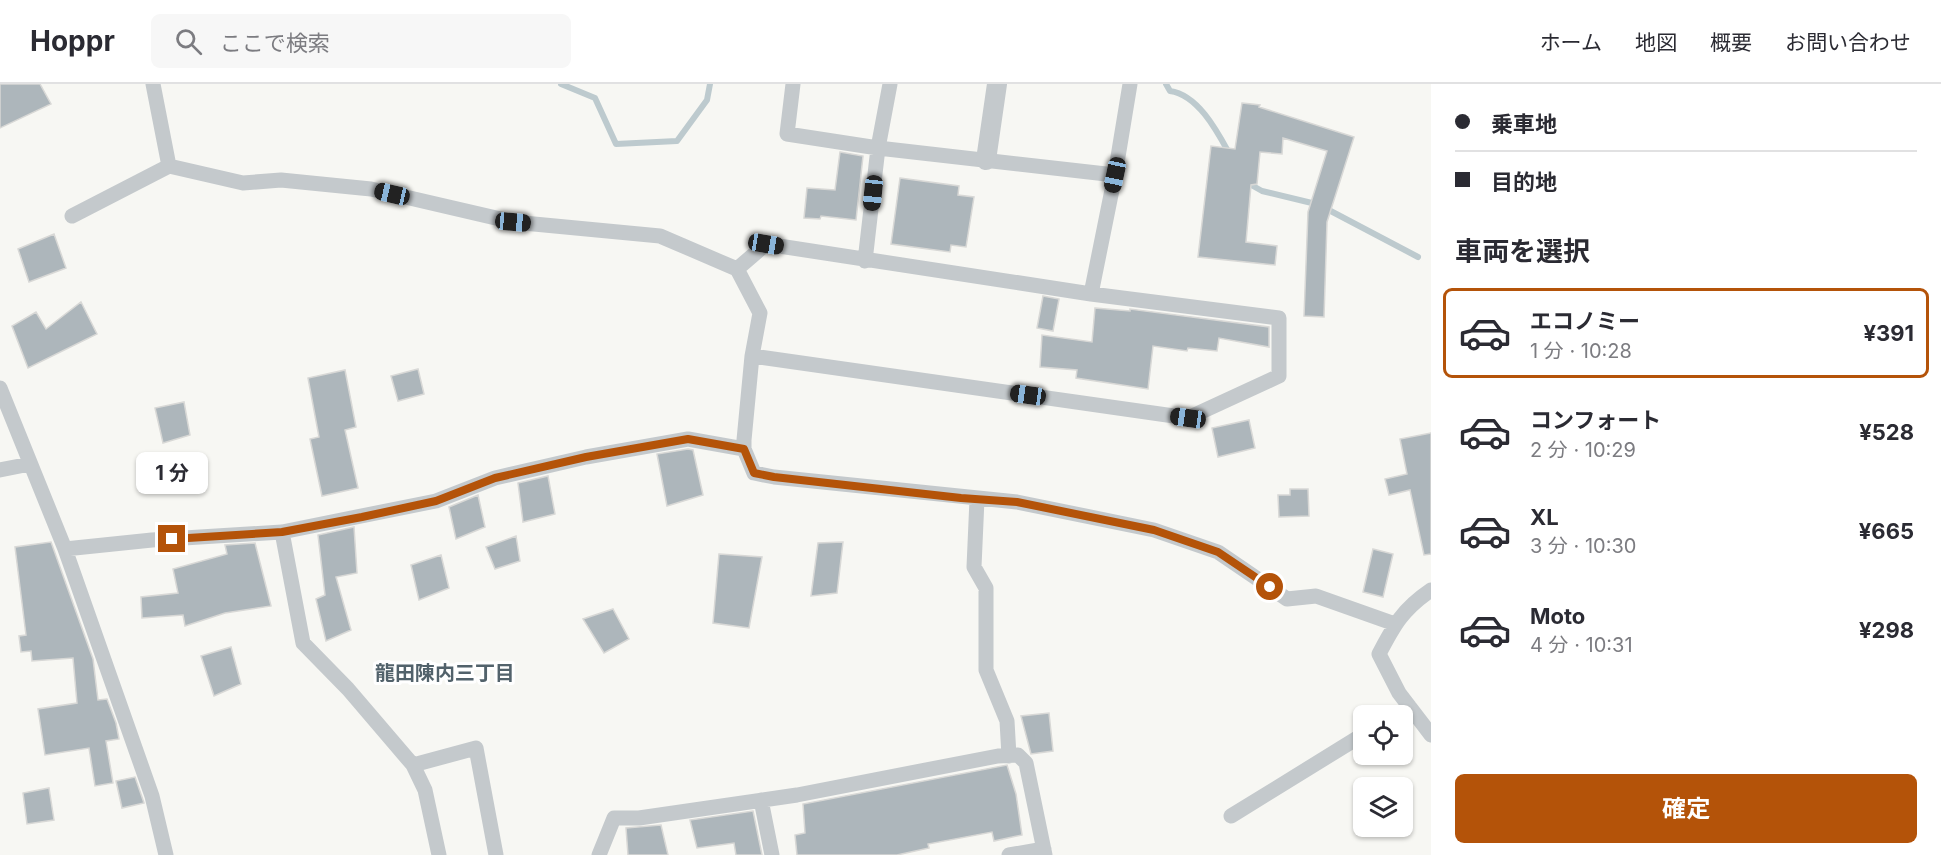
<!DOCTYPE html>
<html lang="ja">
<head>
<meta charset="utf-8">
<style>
  :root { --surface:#fff; --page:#f7f7f7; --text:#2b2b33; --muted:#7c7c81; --line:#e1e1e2; --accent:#b45309 }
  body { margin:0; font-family:Inter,"Noto Sans JP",sans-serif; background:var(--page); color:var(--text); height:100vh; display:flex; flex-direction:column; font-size:22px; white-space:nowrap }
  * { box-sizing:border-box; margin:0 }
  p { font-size:20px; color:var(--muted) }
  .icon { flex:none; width:33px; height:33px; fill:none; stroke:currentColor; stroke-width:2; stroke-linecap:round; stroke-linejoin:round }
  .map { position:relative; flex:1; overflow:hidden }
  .drawer { display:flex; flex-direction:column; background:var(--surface); width:510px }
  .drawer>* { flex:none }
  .hud { display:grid; align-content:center; height:132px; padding:0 24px; background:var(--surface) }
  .tools { position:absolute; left:1353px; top:621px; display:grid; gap:12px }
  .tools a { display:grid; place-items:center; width:60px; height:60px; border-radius:9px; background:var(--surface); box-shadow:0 2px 4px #0004; font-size:30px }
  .end { position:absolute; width:27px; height:27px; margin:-14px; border:8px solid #b45309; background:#fff; box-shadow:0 0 0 3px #fff }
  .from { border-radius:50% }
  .bubble { position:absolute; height:42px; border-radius:9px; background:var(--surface); box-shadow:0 2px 4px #0004; font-size:20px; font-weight:700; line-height:42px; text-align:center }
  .car { position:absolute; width:18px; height:36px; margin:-18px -9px; border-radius:8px; box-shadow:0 0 4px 2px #0007; background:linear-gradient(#222 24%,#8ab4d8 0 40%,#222 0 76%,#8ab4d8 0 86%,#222 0) }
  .hud b { display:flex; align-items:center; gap:21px; height:57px; font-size:22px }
  .hud b+b { border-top:2px solid var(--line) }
  .hud i { width:15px; height:15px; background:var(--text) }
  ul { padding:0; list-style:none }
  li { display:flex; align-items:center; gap:18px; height:90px; margin:0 12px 9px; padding:0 12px; border:3px solid transparent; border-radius:9px }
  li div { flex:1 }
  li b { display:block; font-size:22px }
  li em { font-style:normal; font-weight:700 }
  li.active { border-color:var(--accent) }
  li>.icon { width:54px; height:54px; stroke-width:1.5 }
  h2 { padding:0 24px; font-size:27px; line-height:72px }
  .button { display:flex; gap:12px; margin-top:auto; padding:12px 24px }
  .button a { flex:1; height:69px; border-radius:9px; background:var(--accent); color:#fff; font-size:24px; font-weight:700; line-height:69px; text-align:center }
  header { display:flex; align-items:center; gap:36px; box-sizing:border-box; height:84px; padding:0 30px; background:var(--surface); border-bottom:2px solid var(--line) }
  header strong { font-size:28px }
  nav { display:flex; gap:33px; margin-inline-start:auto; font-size:21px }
  .search { width:420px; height:54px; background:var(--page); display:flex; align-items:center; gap:15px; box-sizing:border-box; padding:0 21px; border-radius:9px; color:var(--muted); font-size:22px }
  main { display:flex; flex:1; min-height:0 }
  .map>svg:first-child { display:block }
</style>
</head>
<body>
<header>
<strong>Hoppr</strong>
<div class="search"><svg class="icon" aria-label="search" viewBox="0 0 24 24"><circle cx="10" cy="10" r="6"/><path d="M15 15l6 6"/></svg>ここで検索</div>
<nav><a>ホーム</a><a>地図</a><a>概要</a><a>お問い合わせ</a></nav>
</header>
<main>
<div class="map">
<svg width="1431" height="771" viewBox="0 0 1431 771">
  <rect width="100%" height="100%" fill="#f7f7f3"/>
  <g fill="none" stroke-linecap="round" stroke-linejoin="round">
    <!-- stream -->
    <path stroke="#bdcace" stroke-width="6" d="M561,0L595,14L616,60L677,57L707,16L710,0
      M1166,0L1170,7C1198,11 1217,47 1229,69
      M1246,98L1262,107L1316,120
      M1325,124L1418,173"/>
  </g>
  <!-- building -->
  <path fill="#adb6bb" stroke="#d8d8d6" stroke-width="1.5" d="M0,0H40L51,20L0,44Z
    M1242,19L1260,21L1259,23L1354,53L1327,138L1324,233L1304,232L1308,128L1327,67L1283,54L1282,70L1260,68L1257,100L1251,101L1246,158L1277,162L1275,181L1198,173L1211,62L1235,65Z
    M840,68L863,72L856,136L821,132L820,135L804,134L807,104L835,106Z
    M900,94L959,102L958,111L974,113L966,163L951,161L950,168L891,160Z
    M54,150L66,184L29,198L18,165Z
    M1043,212L1059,215L1053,247L1037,244Z
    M81,218L97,250L28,284L12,242L36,228L46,245Z
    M1095,224L1130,227V225L1269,243V263L1219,254L1217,267L1188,264L1187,267L1153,262L1148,305L1076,294L1077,286L1040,283L1042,251L1092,258Z
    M418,285L424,310L398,317L391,292Z
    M345,286L356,343L345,346L358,404L322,412L310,355L319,353L308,294Z
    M184,318L190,351L163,359L155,324Z
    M1249,336L1255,364L1218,373L1212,344Z
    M1431,349V470L1424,471L1410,406L1389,411L1385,395L1407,390L1400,355Z
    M688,365L693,366L703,411L667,422L657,370Z
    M548,392L555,430L523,438L518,399Z
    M1290,405H1308L1309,432L1279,433L1278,411H1290Z
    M478,411L485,443L456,455L449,423Z
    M354,443L357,489L336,493L351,546L326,557L316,515L325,511L318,451Z
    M516,452L520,477L495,485L486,463Z
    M51,458L93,575L98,616L107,615L116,639L119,655L106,657L113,699L95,702L89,664L45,671L38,625L77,619L73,574L32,577L31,567L21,568L19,552L26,551L15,463Z
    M843,458L837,509L811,512L818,459Z
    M255,459L271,522L225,529L185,542L183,531L142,534L141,513L178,509L173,485L227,470L225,461Z
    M1373,465L1393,470L1383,513L1363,508Z
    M719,470L762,473L749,544L713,539Z
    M441,471L449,504L419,516L411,481Z
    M613,525L629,555L604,569L583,535Z
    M231,563L241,600L214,612L201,572Z
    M1049,629L1053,667L1031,670L1021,632Z
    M1007,681L1016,710L1022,751L994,757L992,748L928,760L929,764L897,771H797L795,751L805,749L803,720Z
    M135,693L144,719L122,724L116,697Z
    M49,704L54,736L27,740L23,709Z
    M753,727L762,771H736L734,759L697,764L690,736Z
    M661,741L668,771H628L626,744Z"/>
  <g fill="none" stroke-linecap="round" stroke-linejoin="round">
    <!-- minor -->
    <path stroke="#c4c9cc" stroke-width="15" d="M153,0L169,82
      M793,0L787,50L878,64L1115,91
      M72,132L169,82L243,99L281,96L371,105L513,138L660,152L737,185L760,229L752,272L744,356V365L754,389L774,393L1017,418L1154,446L1218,468L1287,515L1316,512L1395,540
      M865,177L878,64L890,0
      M737,185L766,160L1091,210L1279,234V292L1188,334L752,272
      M1091,210L1115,91L1130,0
      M0,304L65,465L152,712L166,771
      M0,386L30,380
      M977,415L974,483L986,504V586L1007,637L1009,672
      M282,448L303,559L348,605L413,681L425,706L439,771
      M65,465L152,456L282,448L436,417L495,394L586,373L688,355L744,365
      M1431,506C1403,525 1394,541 1379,570L1399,609L1431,651
      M1394,632L1409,622
      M413,681L476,664L496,771
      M761,716L772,771
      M1231,732L1364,650
      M599,771L614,734H639L797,711L998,672L1018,671L1026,679L1045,771
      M1009,771L1044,765"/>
    <!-- tertiary -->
    <path stroke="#c4c9cc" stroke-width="20" d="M986,76L997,0"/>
  </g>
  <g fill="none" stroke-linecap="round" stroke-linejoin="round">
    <!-- route -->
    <path stroke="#b45309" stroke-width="8" d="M172,455L282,448L362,433L436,417L495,394L586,373L688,355L744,365L754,389L774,393L961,414L1017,418L1154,446L1218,468L1270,503"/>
  </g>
  <g text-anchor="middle" stroke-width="6" stroke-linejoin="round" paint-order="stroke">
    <!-- neighbourhood labels -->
    <g font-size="20" font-weight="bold" fill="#52626b" stroke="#fff">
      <text x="445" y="596">龍田陳内三丁目</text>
    </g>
  </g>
</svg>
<div class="tools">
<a><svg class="icon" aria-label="locate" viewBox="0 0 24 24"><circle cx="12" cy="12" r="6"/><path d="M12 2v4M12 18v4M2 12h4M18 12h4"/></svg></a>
<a><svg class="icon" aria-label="layers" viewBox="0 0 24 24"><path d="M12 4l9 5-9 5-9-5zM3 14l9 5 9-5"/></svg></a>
</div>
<i class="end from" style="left:1270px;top:503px"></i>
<i class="end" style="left:172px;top:455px"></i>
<div class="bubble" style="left:136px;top:368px;width:72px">1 分</div>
<i class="car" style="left:1115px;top:91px;rotate:192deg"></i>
<i class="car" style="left:873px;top:109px;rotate:186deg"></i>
<i class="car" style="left:392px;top:110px;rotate:283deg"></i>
<i class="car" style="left:513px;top:138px;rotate:95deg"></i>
<i class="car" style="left:766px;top:160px;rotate:99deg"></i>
<i class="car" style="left:1028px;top:311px;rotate:278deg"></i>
<i class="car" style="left:1188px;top:334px;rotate:278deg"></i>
</div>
<section class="drawer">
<div class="hud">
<b><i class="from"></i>乗車地</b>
<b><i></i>目的地</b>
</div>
<h2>車両を選択</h2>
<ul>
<li class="active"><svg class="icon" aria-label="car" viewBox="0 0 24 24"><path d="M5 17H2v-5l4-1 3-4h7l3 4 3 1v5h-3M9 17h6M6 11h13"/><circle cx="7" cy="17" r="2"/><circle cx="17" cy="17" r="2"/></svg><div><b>エコノミー</b><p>1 分 · 10:28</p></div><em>¥391</em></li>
<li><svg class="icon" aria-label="car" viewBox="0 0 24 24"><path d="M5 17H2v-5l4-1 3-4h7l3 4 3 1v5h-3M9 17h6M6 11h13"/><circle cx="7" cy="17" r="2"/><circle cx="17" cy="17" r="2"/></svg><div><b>コンフォート</b><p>2 分 · 10:29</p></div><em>¥528</em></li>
<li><svg class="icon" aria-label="car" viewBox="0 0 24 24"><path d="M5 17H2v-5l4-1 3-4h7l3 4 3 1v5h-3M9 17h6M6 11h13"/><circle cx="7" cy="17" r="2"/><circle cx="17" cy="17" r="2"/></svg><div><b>XL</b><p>3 分 · 10:30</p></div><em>¥665</em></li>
<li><svg class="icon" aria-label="car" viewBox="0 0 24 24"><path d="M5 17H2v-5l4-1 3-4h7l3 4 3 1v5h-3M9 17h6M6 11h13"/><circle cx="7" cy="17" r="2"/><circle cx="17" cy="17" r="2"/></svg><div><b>Moto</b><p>4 分 · 10:31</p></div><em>¥298</em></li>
</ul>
<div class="button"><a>確定</a></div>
</section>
</main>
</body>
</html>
